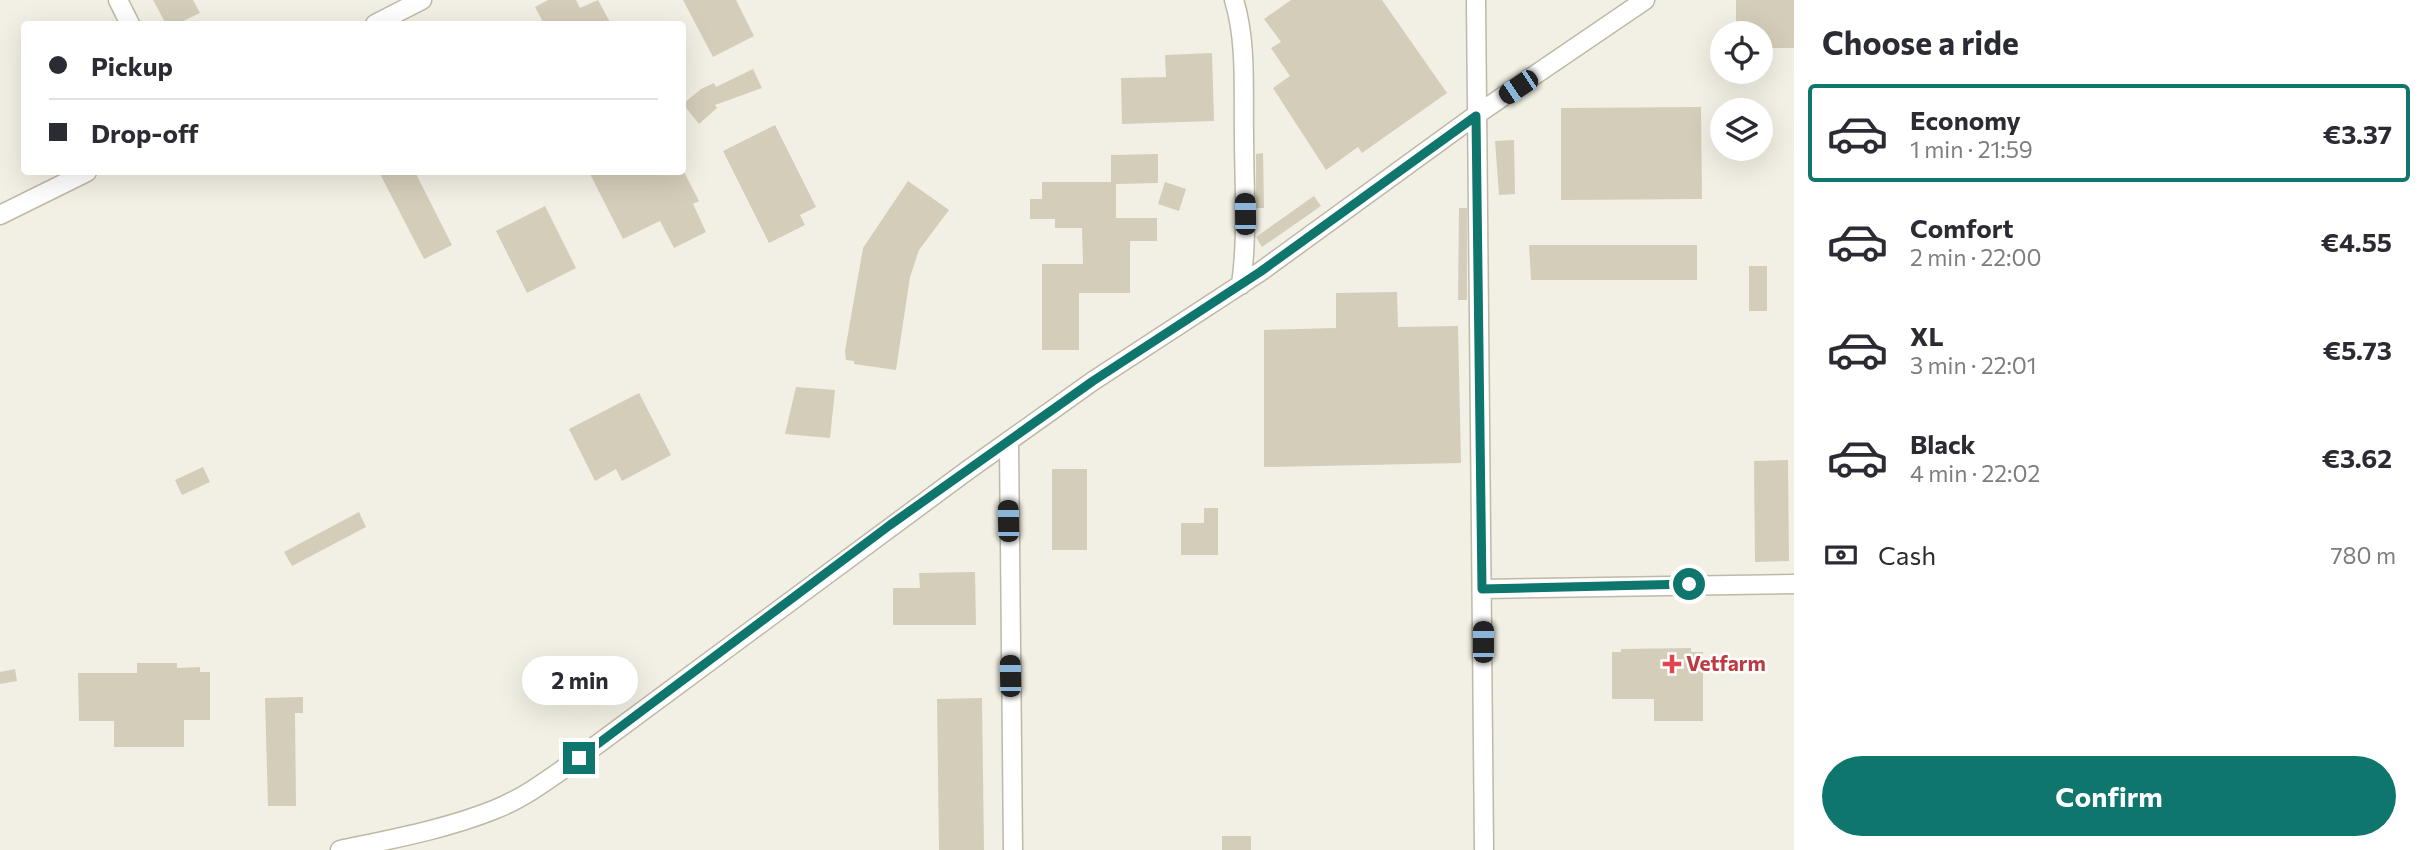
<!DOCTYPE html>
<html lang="en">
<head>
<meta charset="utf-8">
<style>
  :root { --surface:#fff; --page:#f2f2f3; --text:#2b2b33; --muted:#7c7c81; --line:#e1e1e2; --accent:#0f766e }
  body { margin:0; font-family:Commissioner,sans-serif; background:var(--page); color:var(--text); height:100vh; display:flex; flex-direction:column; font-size:26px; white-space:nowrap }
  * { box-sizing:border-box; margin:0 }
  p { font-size:23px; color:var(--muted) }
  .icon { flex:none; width:38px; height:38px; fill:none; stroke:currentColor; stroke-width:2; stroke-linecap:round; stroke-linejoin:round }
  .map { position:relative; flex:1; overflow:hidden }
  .side { display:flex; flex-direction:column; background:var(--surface); width:630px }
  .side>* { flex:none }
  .hud { position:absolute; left:21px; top:21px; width:665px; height:154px; border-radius:7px; box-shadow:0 7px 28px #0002; display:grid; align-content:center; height:154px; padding:0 28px; background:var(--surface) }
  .controls { position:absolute; left:1710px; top:21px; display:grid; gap:14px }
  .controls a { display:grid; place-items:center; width:63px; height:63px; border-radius:50%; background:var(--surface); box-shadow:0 7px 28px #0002; font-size:35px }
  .end { position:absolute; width:32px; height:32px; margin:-16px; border:9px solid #0f766e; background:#fff; box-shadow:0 0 0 4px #fff }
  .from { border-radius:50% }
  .bubble { position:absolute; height:49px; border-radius:24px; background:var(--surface); box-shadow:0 7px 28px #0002; font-size:23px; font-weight:700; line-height:49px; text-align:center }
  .car { position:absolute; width:21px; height:42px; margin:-21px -10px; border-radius:9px; box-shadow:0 0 5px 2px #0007; background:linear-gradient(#222 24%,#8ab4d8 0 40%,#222 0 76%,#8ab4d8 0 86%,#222 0) }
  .hud b { display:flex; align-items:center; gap:24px; height:66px; font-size:26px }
  .hud b+b { border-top:2px solid var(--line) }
  .hud i { width:18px; height:18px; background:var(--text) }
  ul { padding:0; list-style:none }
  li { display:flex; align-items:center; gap:21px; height:98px; margin:0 14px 10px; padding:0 14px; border:4px solid transparent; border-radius:7px }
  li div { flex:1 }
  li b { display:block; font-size:26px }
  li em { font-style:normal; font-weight:700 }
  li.current { border-color:var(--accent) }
  li>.icon { width:63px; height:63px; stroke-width:1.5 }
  h2 { padding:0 28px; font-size:32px; line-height:84px }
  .pay { display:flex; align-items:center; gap:18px; height:77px; padding:0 28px; font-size:26px }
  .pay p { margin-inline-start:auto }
  .action { display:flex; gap:14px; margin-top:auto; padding:14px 28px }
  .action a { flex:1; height:80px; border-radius:42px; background:var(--accent); color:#fff; font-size:28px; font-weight:700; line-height:80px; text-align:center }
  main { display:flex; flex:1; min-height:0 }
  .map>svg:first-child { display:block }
</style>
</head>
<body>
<main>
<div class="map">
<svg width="1794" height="850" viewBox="0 0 1794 850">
  <rect width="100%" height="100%" fill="#f2f0e4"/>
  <!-- building -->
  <path fill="#d4cdb9" d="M153,0H193L200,13L177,24H166Z
    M548,0H576L580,8L598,0L611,24H544L535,7Z
    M683,0H736L754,36L713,57Z
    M1291,0H1382L1447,93L1362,153L1358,147L1326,170L1273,88L1290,76L1271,48L1281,42L1264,19Z
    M1736,0H1794V48H1760V33H1755V25H1736Z
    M1212,53L1214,121L1122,124L1121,78L1166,77L1165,55Z
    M753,69L762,88L715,105L717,108L699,124L683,104L701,89L714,83L716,87Z
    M1701,107L1702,199L1561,200V108Z
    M775,125L816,207L800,215L805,225L769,243L723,151Z
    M1514,140L1515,194L1499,195L1495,141Z
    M1263,153L1264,208H1256V154Z
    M1158,154V183L1116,184V218H1157V241H1130V293H1079V350H1042V264H1083L1082,228H1055V219H1030V199H1042V182H1111V155Z
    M379,172H415L452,245L424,259Z
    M589,172H684L699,201L693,204L706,232L674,248L660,221L623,239Z
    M908,181L949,210L919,250L910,277L896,370L854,364V361L846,360L845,351L863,248Z
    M1165,182L1186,189L1179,211L1158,204Z
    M1314,196L1321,206L1262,247L1256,237Z
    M545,206L576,268L527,293L496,231Z
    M1459,208H1467V300H1458Z
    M1529,245H1697V280H1531Z
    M1749,266H1767V311H1749Z
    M1397,292L1398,327L1458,326L1461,463L1264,467V330L1336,328V293Z
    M796,387L835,390L830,438L785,434Z
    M639,393L671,455L622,481L616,469L595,481L569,429Z
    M1788,460L1789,561L1755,562L1754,461Z
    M203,467L210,482L182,495L175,480Z
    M1052,469H1087V550H1052Z
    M1204,508H1218V555H1181V523H1204Z
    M359,512L366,527L292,566L284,552Z
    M975,572L976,625H893V588H920L919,573Z
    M1691,648V652H1703V721H1654V699H1612V652H1621V649Z
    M137,663H177V668L200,667V672H210V720H184V747H114V721H79L78,673H137Z
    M15,669L17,681L0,684V672Z
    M303,697V713H295L296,806H268L265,698Z
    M982,698L984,850H939L937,699Z
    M1222,836H1251V850H1222Z"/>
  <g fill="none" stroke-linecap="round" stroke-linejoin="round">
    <!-- minor casing -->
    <g stroke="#beb9a6" stroke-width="21">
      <path id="minor" d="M118,0L130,24
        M1234,0C1247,42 1243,91 1244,134C1244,184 1248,235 1241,285
        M1476,0L1484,850
        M375,24L422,0
        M0,215L87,172
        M1009,443L1013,850
        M1482,589L1794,584
        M340,850C392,839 447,829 496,809C526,797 553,776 579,758L968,470L1093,381L1260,272L1476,115L1645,0"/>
    </g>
    <!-- minor -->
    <use href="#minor" stroke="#fff" stroke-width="18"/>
  </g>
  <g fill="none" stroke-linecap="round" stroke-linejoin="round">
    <!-- route -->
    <path stroke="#0f766e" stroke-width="9" d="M579,758L890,525L1093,381L1260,272L1476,116L1482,589L1689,584"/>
  </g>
  <!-- markers -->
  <path fill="#e0444e" stroke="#fff" stroke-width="2.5" d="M1668.5 653.5h7v7h7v7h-7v7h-7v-7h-7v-7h7z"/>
  <g text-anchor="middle" stroke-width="5" stroke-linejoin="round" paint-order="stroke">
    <!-- health labels -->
    <g font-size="21" font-weight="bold" fill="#be3a42" stroke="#fff" text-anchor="start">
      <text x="1686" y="671">Vetfarm</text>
    </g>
  </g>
</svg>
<div class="controls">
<a><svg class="icon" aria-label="locate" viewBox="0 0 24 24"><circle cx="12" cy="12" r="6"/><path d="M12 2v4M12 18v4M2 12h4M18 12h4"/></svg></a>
<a><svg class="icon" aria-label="layers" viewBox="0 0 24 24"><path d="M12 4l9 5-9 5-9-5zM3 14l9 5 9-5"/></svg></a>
</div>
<i class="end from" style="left:1689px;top:584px"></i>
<i class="end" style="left:579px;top:758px"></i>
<div class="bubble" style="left:522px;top:656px;width:116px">2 min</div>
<i class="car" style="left:1518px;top:87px;rotate:236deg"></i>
<i class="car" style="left:1245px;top:214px;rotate:359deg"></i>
<i class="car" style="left:1008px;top:521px;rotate:359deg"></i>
<i class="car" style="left:1483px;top:642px;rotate:0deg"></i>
<i class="car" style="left:1010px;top:676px;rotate:359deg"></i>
<div class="hud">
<b><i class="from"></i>Pickup</b>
<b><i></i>Drop-off</b>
</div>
</div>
<section class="side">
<h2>Choose a ride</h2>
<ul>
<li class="current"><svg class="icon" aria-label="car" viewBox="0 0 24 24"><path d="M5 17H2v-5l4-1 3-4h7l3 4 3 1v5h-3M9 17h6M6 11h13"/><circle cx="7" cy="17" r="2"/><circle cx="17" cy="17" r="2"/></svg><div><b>Economy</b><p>1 min · 21:59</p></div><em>€3.37</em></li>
<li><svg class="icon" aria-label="car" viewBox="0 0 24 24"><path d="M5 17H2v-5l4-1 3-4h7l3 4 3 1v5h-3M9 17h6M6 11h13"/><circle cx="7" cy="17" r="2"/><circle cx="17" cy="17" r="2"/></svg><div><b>Comfort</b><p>2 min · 22:00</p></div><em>€4.55</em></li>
<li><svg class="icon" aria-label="car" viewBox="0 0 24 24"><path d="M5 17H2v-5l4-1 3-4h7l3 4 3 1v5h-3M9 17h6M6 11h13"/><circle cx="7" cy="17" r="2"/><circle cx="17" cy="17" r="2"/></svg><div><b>XL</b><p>3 min · 22:01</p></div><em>€5.73</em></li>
<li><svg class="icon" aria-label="car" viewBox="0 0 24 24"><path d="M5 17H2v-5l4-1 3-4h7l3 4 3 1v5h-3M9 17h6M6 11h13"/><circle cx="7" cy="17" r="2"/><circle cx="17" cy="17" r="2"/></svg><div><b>Black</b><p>4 min · 22:02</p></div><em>€3.62</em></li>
</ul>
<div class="pay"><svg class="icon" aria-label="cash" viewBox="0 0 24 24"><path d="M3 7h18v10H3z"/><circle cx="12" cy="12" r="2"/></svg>Cash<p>780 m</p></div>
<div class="action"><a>Confirm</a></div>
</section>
</main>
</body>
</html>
